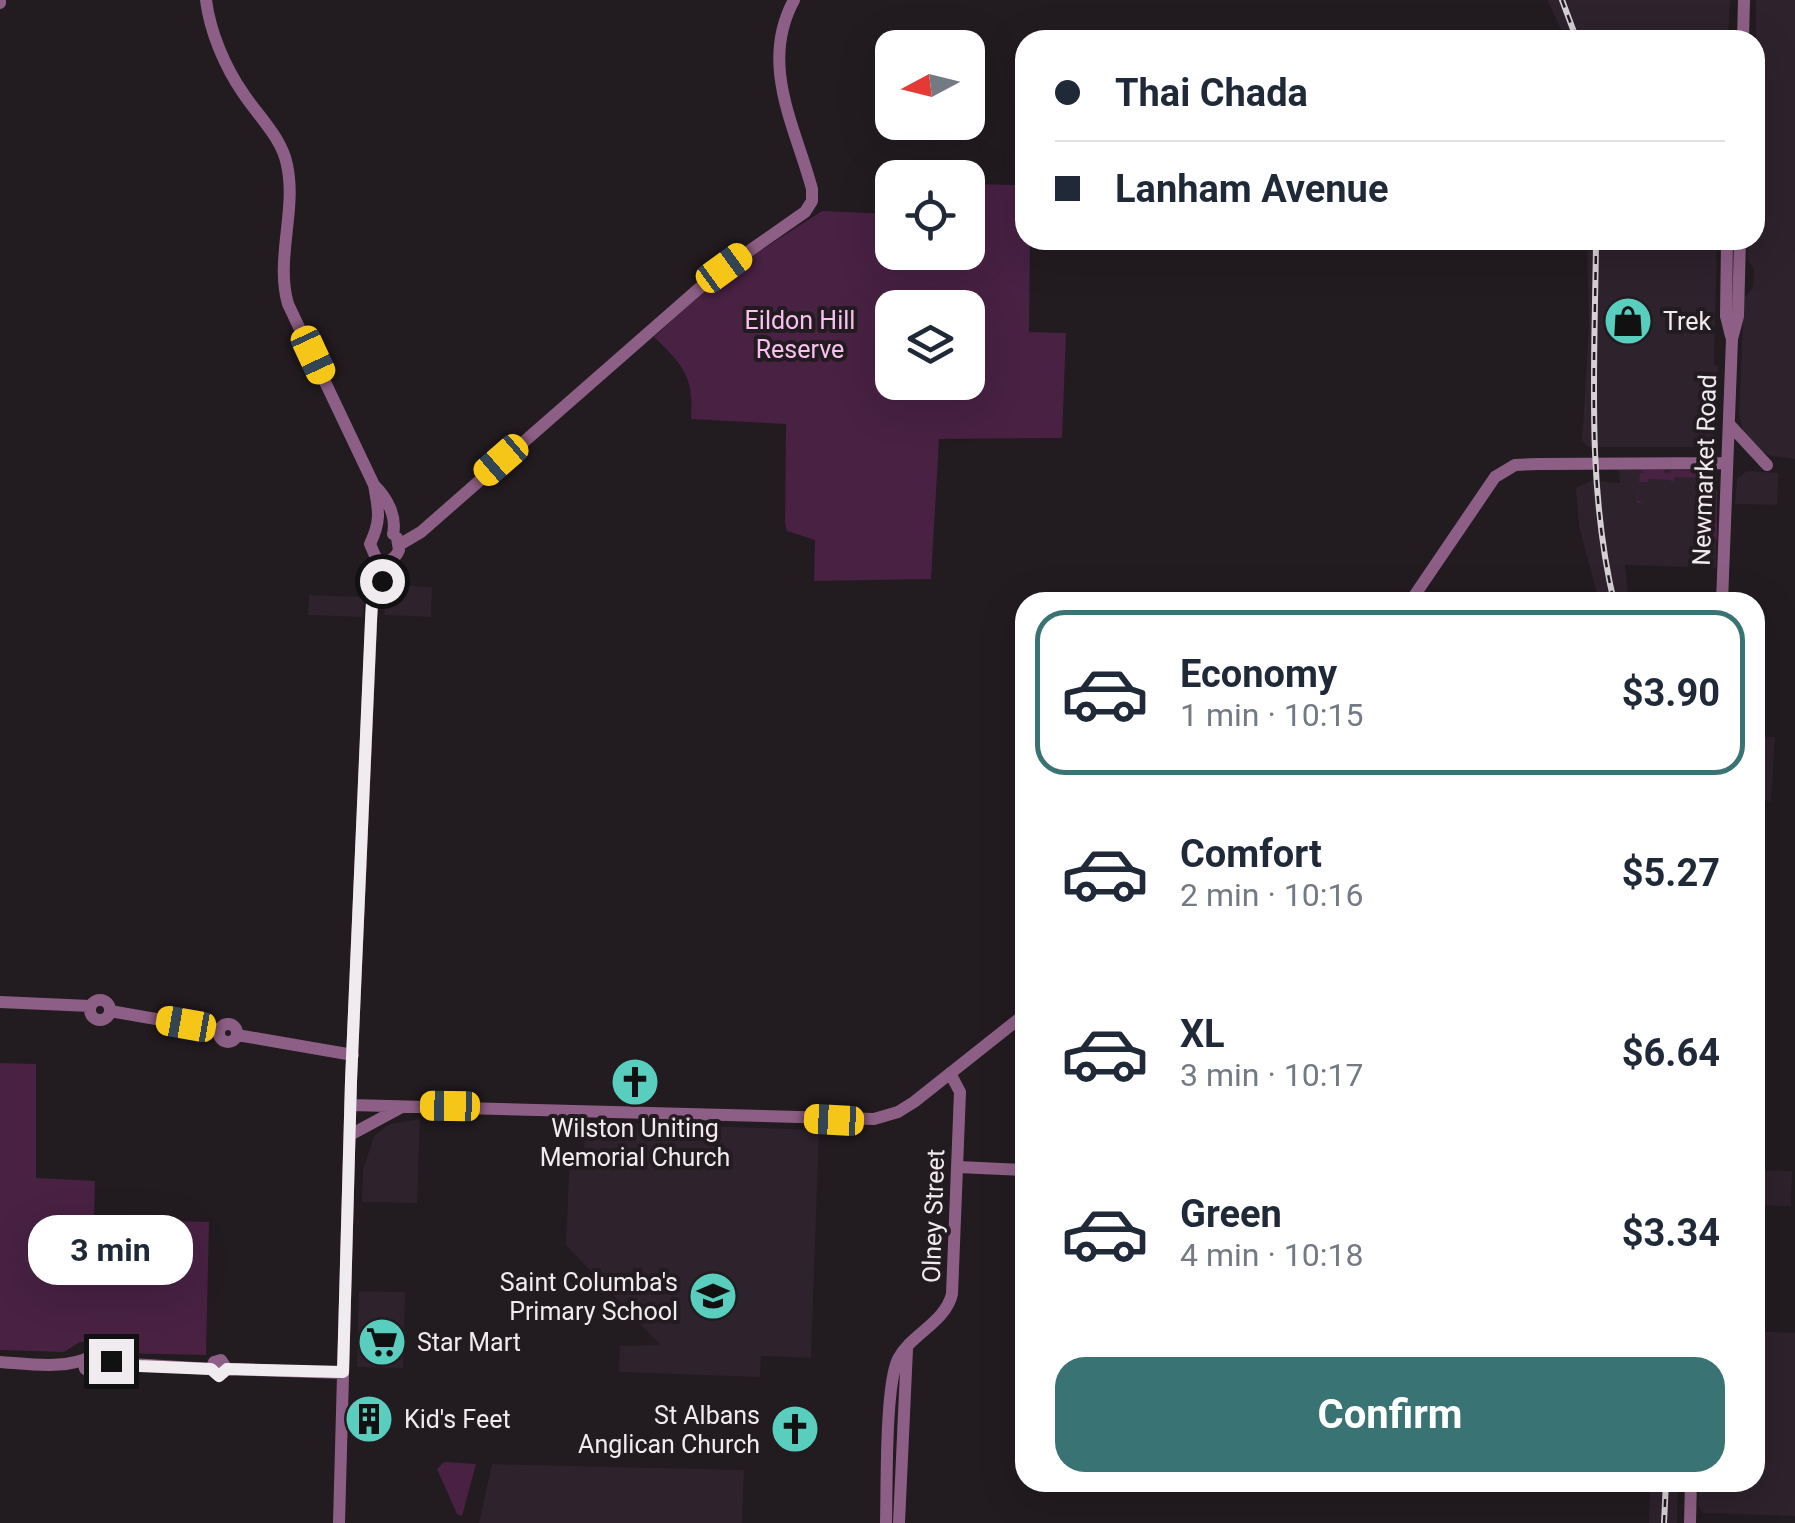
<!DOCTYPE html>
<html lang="en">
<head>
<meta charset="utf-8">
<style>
  :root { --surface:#fff; --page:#f6f6f7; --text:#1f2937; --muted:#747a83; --line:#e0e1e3; --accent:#397374 }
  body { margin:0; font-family:Roboto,sans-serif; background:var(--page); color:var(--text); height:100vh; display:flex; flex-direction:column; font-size:38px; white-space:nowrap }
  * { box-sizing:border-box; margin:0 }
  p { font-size:32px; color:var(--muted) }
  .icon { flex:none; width:55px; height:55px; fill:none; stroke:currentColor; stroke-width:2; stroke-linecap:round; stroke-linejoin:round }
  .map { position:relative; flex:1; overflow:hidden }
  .sheet { position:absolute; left:1015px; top:592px; width:750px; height:900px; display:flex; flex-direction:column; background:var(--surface); border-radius:30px; box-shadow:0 10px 40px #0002 }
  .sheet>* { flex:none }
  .banner { position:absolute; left:1015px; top:30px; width:750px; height:220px; border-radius:30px; box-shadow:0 10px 40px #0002; display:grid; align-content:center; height:220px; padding:0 40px; background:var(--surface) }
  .needle { width:65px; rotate:263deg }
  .tools { position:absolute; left:875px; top:30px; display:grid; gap:20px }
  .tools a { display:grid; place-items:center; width:110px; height:110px; border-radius:20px; background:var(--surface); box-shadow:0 10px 40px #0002; font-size:50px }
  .end { position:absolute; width:45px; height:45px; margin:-22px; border:12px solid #f0ebef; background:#111; box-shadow:0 0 0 5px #111 }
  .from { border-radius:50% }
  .bubble { position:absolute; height:70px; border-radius:30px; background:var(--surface); box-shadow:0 10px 40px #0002; font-size:32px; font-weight:700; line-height:70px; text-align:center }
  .car { position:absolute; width:30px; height:60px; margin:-30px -15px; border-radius:12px; box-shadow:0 0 8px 2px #0007; background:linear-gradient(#f5c518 24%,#345 0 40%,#f5c518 0 76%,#345 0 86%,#f5c518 0) }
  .banner b { display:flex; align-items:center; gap:35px; height:95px; font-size:38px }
  .banner b+b { border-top:2px solid var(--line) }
  .banner i { width:25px; height:25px; background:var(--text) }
  ul { padding:18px 0 0; list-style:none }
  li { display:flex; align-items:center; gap:30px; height:165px; margin:0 20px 15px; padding:0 20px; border:5px solid transparent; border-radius:30px }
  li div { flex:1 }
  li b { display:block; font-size:38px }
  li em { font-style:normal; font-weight:700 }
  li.on { border-color:var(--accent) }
  li>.icon { width:90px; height:90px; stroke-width:1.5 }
  .action { display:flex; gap:20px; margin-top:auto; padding:20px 40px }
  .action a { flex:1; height:115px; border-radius:30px; background:var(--accent); color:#fff; font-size:40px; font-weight:700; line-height:115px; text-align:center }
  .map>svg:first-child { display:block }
</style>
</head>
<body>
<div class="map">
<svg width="1795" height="1523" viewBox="0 0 1795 1523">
  <rect width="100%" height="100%" fill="#221b20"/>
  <!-- built -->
  <path fill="#2e222c" d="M1547,0H1730L1728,40H1566Z
    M1756,0H1795V459L1772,456L1759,450L1743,431L1739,414L1744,298L1753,287L1754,269L1747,259L1748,240H1755Z
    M1587,240H1717L1714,365L1718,366L1713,447H1589L1582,441L1589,326Z
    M1656,469L1712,471L1716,475V568L1625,565L1629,602H1599L1579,526L1576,488L1591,481L1620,483L1619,470Z
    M1747,471L1778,473L1777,505L1735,504L1737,478Z
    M389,585L432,587L431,617L384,615Z
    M309,595L364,597L363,617L308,615Z
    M1755,736L1775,737L1771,801L1755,800Z
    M420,1119L417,1203L362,1202L363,1170L374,1136L389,1124Z
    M586,1122L819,1130L811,1358L761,1356L760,1377L619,1372L620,1346L660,1345L566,1245L570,1149H584Z
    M1755,1170L1792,1171L1791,1206L1755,1205Z
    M359,1291L405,1292L403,1368L357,1367Z
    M1755,1331L1795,1333V1516L1703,1513L1698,1506L1699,1483L1755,1482Z
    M492,1464L744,1470L742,1523H479Z
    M1650,1483H1678L1677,1523H1649Z"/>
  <!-- green -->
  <path fill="#482143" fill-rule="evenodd" d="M968,184L1025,185V240H1030L1029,332L1066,333L1062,438L939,439L931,579L814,581L815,540L787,531L785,523L786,424L691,419C694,377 684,366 654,337L719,277L822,211L892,214V252H968ZM892,308H968V382H892Z
    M1644,470H1664V473H1671V470L1707,471L1714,479V489H1717V542L1715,536L1714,546L1709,545L1711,488L1707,478L1675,477L1672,483L1671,480L1648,479V482H1639L1638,501L1645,502L1639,503L1637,502L1640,473H1646L1641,471Z
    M0,1063L36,1064V1178L95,1181L94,1218L209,1222L206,1355L115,1353L104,1342H80L64,1352L0,1350Z
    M444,1462L476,1464L462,1516L457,1514L437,1469Z"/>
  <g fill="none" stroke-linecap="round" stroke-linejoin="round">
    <!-- secondary -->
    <path stroke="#8e5f86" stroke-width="12" d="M206,0C210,32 225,67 243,93C258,116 282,138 287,165C297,210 275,259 288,304L374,485C387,498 397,516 393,534
      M0,3V0
      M1743,40L1744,0
      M1727,240L1726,316L1731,336
      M1729,424L1767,465
      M399,545L421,532L712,277L805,212L812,201V189C795,126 759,64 794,0
      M376,558C386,564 395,560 399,550L397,538
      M373,601L386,571V561
      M1410,602L1495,477L1515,465L1538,464L1727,463
      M1722,602L1732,339L1738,316L1740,240
      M90 1010a10 10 0 1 1 20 0a10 10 0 1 1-20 0Z
      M0,1002L90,1006
      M110,1011L219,1030
      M219 1033a9 9 0 1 1 18 0a9 9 0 1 1-18 0Z
      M237,1035L353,1055
      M351,1105L874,1119L898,1112L914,1102L1025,1014
      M350,1135L400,1108
      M958,1167L1025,1170
      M0,1362C29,1364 67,1370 92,1356L98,1360L99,1366L91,1372L85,1369L84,1362
      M99,1362L211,1369L219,1376L227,1369L221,1360L214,1362L211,1369
      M227,1369L343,1373
      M339,1523L351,1081L372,603L370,591L376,558L370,544C381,521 379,512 374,485
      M886,1523C887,1488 885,1386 898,1359C911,1334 945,1323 952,1294L960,1092L950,1073
      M899,1523L907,1349
      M1690,1523L1691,1482"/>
    <!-- rail casing -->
    <g stroke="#d6d0d5" stroke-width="6">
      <path id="rail" d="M1562,0L1577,40
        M1596,240C1595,361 1586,484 1614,602
        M1664,1523L1666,1482"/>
    </g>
    <!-- rail -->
    <use href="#rail" stroke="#221b20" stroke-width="2.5" stroke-dasharray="8" stroke-linecap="butt"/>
  </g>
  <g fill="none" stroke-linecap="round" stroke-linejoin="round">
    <!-- route -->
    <path stroke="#f0ebef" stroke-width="12" d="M111,1361L139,1366L211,1369L219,1376L227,1369L343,1372L351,1081L371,620L372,602L382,581"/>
  </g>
  <!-- icons -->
  <defs>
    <g id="shop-disc" transform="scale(2.5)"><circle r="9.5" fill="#59cebe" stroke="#221b20"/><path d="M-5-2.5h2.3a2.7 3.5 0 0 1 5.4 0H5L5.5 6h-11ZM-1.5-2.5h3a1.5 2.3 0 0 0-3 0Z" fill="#111"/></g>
    <g id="church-disc" transform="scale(2.5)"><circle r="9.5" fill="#59cebe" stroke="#221b20"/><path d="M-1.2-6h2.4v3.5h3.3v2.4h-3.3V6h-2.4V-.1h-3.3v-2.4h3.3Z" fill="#111"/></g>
    <g id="school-disc" transform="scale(2.5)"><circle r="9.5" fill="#59cebe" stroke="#221b20"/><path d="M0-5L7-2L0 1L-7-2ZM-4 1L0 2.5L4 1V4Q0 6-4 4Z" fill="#111"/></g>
    <g id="supermarket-disc" transform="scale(2.5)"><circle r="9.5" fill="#59cebe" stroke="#221b20"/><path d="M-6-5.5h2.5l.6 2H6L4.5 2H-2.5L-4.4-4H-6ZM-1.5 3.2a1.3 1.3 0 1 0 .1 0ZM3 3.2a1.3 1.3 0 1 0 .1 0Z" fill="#111"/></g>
    <g id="building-disc" transform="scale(2.5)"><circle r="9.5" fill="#59cebe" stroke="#221b20"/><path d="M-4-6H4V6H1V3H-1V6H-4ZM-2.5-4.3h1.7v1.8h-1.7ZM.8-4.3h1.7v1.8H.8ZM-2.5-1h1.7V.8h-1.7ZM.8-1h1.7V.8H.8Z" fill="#111"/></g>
  </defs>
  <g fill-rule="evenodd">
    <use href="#shop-disc" x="1628" y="321"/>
    <use href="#church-disc" x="635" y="1082"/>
    <use href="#school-disc" x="713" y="1296"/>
    <use href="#supermarket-disc" x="382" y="1342"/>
    <use href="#building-disc" x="369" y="1419"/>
    <use href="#church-disc" x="795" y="1429"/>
  </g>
  <g text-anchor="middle" stroke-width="8" stroke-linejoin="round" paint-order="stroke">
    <!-- park labels -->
    <g font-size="25" fill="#fac0ef" stroke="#221b20">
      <text x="800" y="329">Eildon Hill<tspan x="800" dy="29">Reserve</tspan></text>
    </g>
    <!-- poi labels -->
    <g font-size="25" fill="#f0ebef" stroke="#221b20" text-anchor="start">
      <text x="1663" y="330">Trek</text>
      <text x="635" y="1137" text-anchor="middle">Wilston Uniting<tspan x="635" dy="29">Memorial Church</tspan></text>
      <text x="678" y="1291" text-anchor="end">Saint Columba's<tspan x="678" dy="29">Primary School</tspan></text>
      <text x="417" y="1351">Star Mart</text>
      <text x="760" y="1424" text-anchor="end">St Albans<tspan x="760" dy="29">Anglican Church</tspan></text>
      <text x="404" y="1428">Kid's Feet</text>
    </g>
    <!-- street labels -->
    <g font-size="25" fill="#f0ebef" stroke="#221b20">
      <text transform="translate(1704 470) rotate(-88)" y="9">Newmarket Road</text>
      <text transform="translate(933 1216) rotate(-88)" y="9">Olney Street</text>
    </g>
  </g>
</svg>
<div class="tools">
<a><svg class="needle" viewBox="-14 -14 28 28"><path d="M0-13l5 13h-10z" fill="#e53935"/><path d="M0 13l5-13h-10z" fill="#747a83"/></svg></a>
<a><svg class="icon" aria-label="locate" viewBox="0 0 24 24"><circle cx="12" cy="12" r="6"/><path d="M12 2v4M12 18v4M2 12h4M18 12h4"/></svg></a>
<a><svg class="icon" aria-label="layers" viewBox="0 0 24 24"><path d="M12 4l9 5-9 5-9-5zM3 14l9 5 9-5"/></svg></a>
</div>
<i class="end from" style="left:382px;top:581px"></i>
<i class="end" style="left:111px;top:1361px"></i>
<div class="bubble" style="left:28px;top:1215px;width:165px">3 min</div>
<i class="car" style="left:724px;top:268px;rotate:54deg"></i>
<i class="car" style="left:313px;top:355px;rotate:155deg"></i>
<i class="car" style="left:501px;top:460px;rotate:229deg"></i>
<i class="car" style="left:186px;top:1024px;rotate:280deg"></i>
<i class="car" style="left:450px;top:1106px;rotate:271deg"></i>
<i class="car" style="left:834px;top:1120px;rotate:273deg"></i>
<div class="banner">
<b><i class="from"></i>Thai Chada</b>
<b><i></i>Lanham Avenue</b>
</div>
<section class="sheet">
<ul>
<li class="on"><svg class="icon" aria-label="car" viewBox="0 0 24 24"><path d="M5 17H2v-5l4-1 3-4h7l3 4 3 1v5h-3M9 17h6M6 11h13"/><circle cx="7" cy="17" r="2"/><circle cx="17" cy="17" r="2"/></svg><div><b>Economy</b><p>1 min · 10:15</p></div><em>$3.90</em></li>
<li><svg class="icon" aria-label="car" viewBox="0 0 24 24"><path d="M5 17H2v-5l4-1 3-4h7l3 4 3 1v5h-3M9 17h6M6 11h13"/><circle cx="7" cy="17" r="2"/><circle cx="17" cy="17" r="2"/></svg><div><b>Comfort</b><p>2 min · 10:16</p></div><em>$5.27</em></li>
<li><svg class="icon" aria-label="car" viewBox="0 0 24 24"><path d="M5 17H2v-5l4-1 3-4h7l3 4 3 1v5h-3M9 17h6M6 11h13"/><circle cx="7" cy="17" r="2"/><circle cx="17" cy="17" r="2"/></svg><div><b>XL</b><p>3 min · 10:17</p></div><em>$6.64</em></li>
<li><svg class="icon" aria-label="car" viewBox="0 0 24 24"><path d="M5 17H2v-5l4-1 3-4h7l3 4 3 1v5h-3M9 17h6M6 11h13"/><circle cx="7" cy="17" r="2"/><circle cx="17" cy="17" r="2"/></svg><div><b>Green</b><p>4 min · 10:18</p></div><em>$3.34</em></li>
</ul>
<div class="action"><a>Confirm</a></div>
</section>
</div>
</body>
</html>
